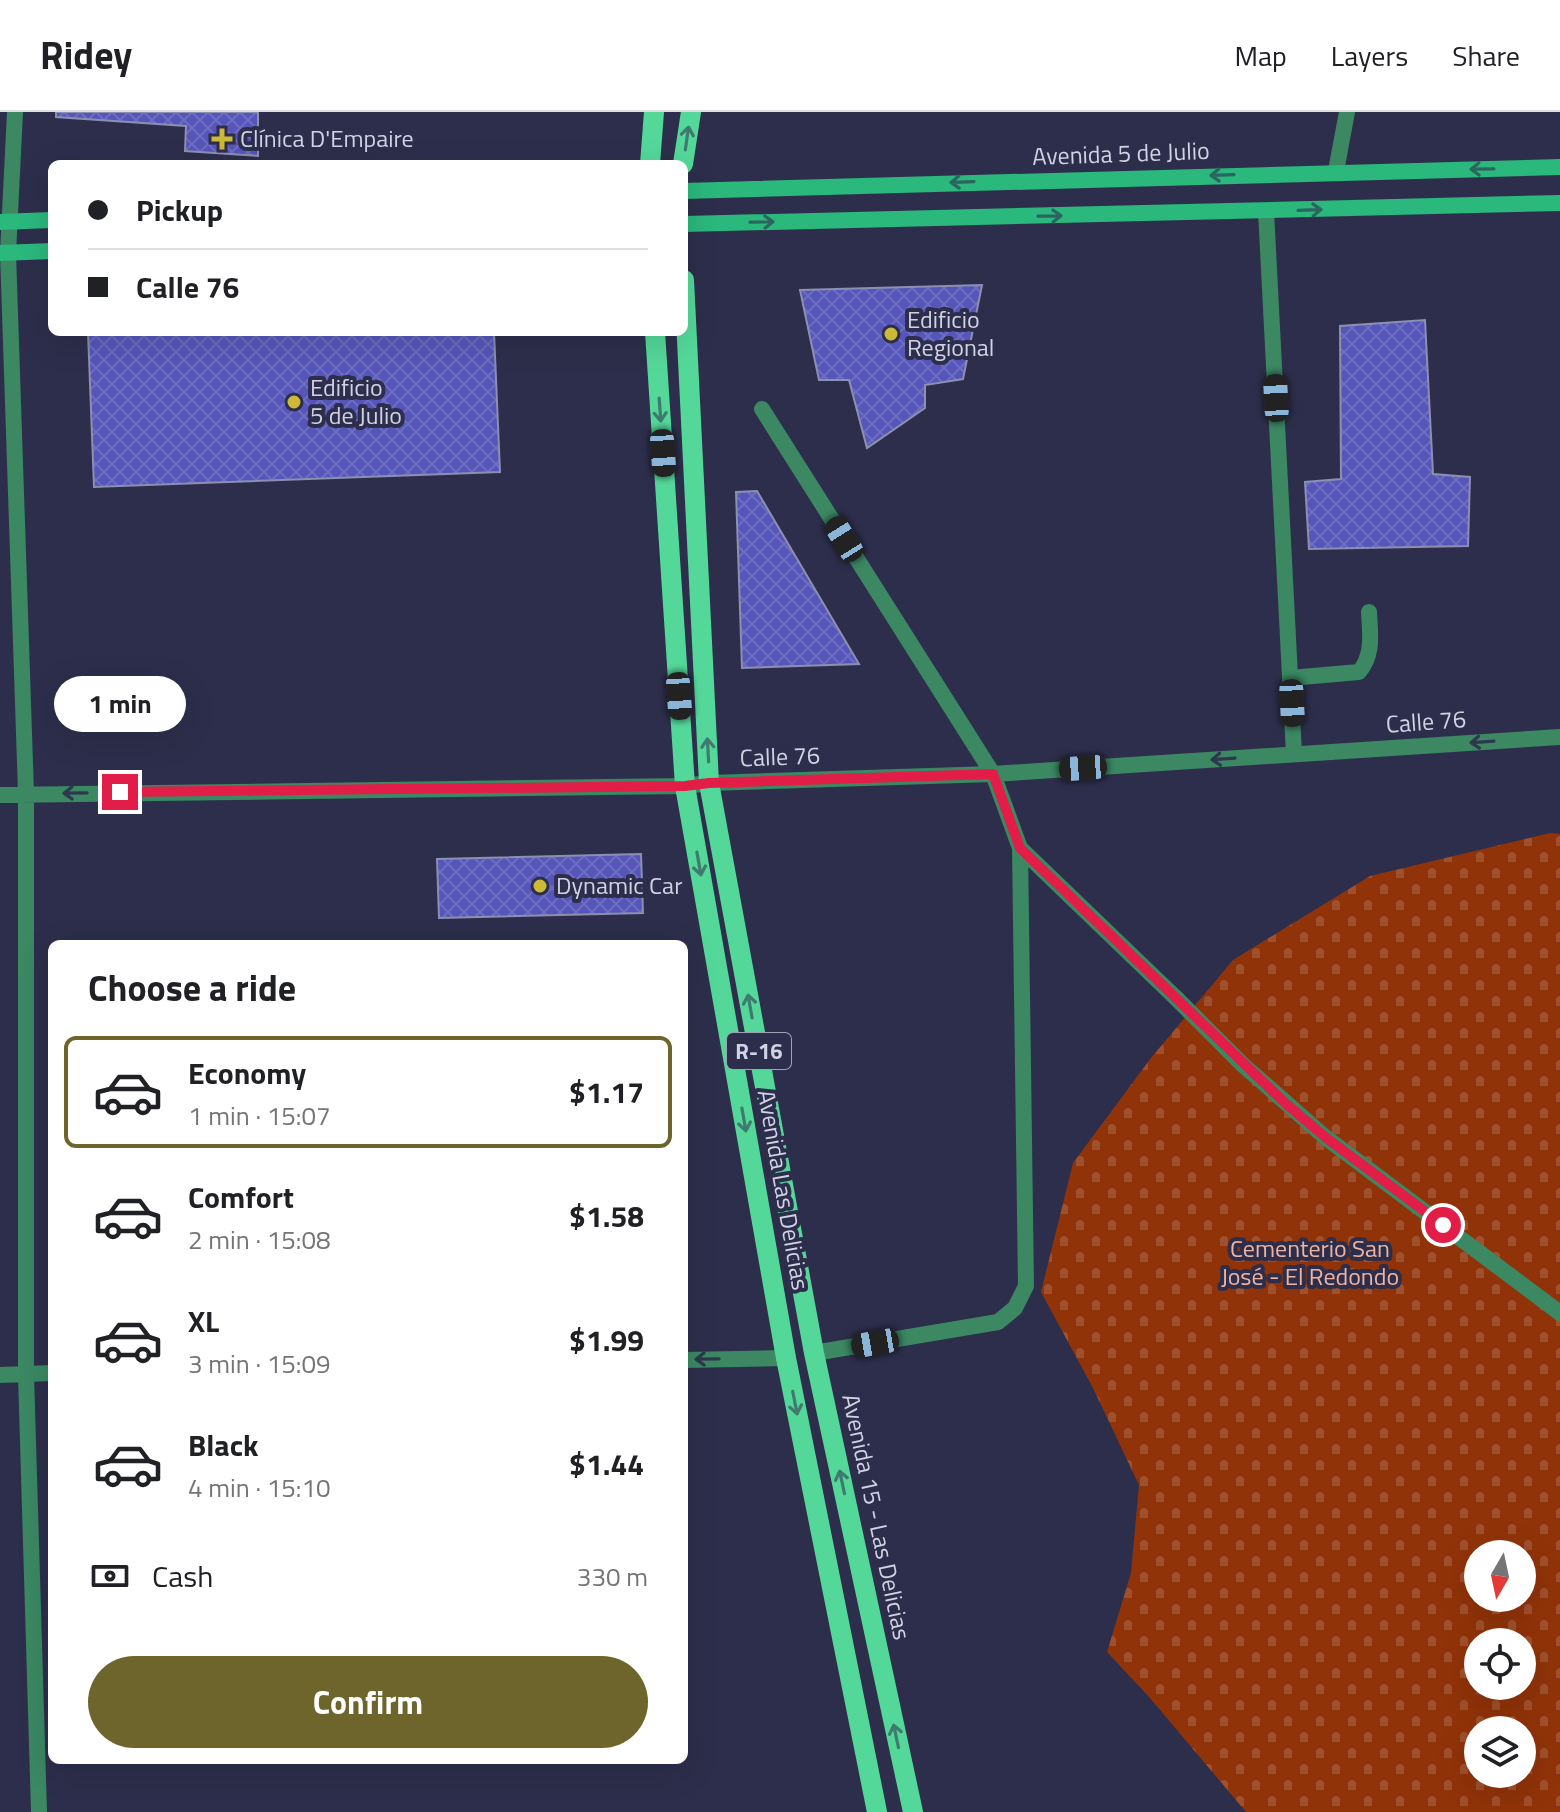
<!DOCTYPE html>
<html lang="en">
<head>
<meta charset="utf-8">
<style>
  :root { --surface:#fff; --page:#f6f6f6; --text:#202124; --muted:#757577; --line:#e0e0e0; --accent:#6e652d }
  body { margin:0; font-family:"Titillium Web",sans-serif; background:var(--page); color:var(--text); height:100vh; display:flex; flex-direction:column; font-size:30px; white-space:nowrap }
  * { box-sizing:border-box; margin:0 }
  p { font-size:26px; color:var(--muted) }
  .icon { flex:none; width:44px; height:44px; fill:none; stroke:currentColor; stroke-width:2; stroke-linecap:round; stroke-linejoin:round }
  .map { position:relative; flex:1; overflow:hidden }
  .panel { position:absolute; left:48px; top:828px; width:640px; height:824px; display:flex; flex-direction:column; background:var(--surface); border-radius:12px; box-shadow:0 8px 32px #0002 }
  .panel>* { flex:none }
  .banner { position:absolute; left:48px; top:48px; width:640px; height:176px; border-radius:12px; box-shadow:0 8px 32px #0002; display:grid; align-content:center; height:176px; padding:0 40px; background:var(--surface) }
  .needle { width:52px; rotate:189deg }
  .tools { position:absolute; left:1464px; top:1428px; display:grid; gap:16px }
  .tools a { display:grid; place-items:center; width:72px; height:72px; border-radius:50%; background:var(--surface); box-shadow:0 8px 32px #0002; font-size:40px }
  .end { position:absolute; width:36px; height:36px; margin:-18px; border:10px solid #e11d48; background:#fff; box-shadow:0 0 0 4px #fff }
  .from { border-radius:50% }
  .bubble { position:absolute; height:56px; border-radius:28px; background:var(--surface); box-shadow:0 8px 32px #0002; font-size:26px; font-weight:700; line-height:56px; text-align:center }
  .car { position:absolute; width:24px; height:48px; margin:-24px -12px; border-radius:10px; box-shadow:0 0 6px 2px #0007; background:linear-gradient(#222 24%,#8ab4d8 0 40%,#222 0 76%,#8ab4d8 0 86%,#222 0) }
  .banner b { display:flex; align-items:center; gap:28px; height:76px; font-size:30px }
  .banner b+b { border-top:2px solid var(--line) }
  .banner i { width:20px; height:20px; background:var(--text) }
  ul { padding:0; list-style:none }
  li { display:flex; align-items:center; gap:24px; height:112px; margin:0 16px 12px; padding:0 24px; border:4px solid transparent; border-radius:12px }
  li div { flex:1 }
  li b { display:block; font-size:30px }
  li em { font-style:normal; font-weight:700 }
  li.on { border-color:var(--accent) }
  li>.icon { width:72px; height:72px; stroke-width:1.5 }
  h2 { padding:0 40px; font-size:36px; line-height:96px }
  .pay { display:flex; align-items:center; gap:20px; height:88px; padding:0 40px; font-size:30px }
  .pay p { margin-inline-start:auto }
  .cta { display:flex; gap:16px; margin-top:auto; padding:16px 40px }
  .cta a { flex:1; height:92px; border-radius:48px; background:var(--accent); color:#fff; font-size:32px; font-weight:700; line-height:92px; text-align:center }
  header { display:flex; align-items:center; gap:48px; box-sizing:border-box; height:112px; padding:0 40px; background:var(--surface); border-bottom:2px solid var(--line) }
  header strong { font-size:38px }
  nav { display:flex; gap:44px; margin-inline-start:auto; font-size:28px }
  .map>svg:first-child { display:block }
</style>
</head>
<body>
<header>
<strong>Ridey</strong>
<nav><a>Map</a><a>Layers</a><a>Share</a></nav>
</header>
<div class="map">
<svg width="1560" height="1700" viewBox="0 0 1560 1700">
  <defs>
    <pattern id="cemetery-stones" width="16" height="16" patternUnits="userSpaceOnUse" patternTransform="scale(2)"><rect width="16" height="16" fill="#913309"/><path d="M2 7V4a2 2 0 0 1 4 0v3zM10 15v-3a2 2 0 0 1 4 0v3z" fill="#9f502d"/></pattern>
    <pattern id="building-cross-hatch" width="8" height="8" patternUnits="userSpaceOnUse" patternTransform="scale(2)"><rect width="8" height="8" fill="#5655b9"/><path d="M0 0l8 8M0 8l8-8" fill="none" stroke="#6d6dc2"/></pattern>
  </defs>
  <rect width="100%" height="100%" fill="#2d2e4b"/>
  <!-- cemetery -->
  <path fill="url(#cemetery-stones)" fill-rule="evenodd" d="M1550,721L1560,722V1700H1246L1150,1586L1107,1540L1131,1461L1139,1373L1093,1276L1041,1180L1073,1051L1151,946L1233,848L1370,764ZM1478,1442H1522V1486H1478ZM1478,1530H1522V1574H1478ZM1478,1618H1522V1662H1478Z"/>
  <!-- building -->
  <path fill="url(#building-cross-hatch)" stroke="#8b8fb1" stroke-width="2" d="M56,0H258V44L185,39L186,14L56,5Z
    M982,173L963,267L925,273V296L867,336L849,268H819L800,178Z
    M1425,208L1433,362L1470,365L1468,434L1309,437L1305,370L1341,367L1340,214Z
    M88,220H494L500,360L94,375Z
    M757,379L859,552L742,556L736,380Z
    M641,742L643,801L439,806L437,747Z"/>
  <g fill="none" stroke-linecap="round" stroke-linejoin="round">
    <!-- lane -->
    <path stroke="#3b8863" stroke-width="16" d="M1290,566L1359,560C1374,542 1370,522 1369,500
      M1177,887L1243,953L1325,1025L1560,1201"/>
    <!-- street -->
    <path stroke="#3b8863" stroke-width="16" d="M15,0L8,141L26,681V1262L39,1700
      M1336,59L1347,0
      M1266,99L1294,642
      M762,297L993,662L1020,736L1026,1174L1015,1196L998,1210L814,1241
      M0,683L685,674L709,671L993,662L1560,625
      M1020,736L1177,887
      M684,1248L786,1246
      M0,1263L52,1261"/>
    <!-- secondary -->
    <path stroke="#2ab87d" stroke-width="16" d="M684,79L1560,55
      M0,110L52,108
      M684,112L1560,91
      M0,141L52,139"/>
    <!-- primary -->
    <path stroke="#54d89a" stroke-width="20" d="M650,52L654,0
      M683,52L691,0
      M684,168L709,671L814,1241L913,1700
      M655,220L685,674L786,1246L877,1700"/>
  </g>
  <!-- one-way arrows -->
  <defs><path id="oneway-shaft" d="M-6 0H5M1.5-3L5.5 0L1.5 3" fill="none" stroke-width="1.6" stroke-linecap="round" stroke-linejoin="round" transform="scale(2)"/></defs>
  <g stroke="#3f7a6f">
    <use href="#oneway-shaft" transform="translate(687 26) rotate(-82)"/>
    <use href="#oneway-shaft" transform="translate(660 298) rotate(86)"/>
    <use href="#oneway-shaft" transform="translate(708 638) rotate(-93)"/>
    <use href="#oneway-shaft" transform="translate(699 752) rotate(80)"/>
    <use href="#oneway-shaft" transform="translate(750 894) rotate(-100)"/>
    <use href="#oneway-shaft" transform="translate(744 1008) rotate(80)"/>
    <use href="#oneway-shaft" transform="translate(795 1291) rotate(79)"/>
    <use href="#oneway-shaft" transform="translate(842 1370) rotate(-102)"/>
    <use href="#oneway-shaft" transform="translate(896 1624) rotate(-102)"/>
  </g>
  <g stroke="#2c655f">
    <use href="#oneway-shaft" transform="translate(1482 57) rotate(179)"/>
    <use href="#oneway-shaft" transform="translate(1222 63) rotate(178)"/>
    <use href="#oneway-shaft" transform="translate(962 70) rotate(178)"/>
    <use href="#oneway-shaft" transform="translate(1310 98) rotate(-2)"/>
    <use href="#oneway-shaft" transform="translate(1050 104) rotate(-1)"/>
    <use href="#oneway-shaft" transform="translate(762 110) rotate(-1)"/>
  </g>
  <g stroke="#2e374d">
    <use href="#oneway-shaft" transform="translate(1482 630) rotate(176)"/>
    <use href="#oneway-shaft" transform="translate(1223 647) rotate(176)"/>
    <use href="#oneway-shaft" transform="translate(75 681) rotate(179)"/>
    <use href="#oneway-shaft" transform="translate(707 1247) rotate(179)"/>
  </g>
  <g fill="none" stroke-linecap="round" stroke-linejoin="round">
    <!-- route -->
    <path stroke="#e11d48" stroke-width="10" d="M120,680L685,674L709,671L993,662L1020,736L1284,990L1325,1025L1443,1113"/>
  </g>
  <!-- markers -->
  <g fill="#cdb938" stroke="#2d2e4b" stroke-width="3">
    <path d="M218 15h8v8h8v8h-8v8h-8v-8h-8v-8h8z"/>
    <circle cx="891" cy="222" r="8"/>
    <circle cx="294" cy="290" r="8"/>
    <circle cx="540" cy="774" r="8"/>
  </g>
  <g text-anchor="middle" stroke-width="8" stroke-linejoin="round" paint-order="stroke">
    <!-- shield labels -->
    <rect fill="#2d2e4b" stroke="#9fa2b7" stroke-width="2" x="727" y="921" width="64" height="36" rx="6"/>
    <g font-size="22" font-weight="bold" fill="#d0d3e5">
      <text x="759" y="947">R-16</text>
    </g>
    <!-- poi labels -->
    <g font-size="24" fill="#d0d3e5" stroke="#2d2e4b" text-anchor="start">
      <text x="240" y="35">Clínica D'Empaire</text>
      <text x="907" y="216">Edificio<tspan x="907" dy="28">Regional</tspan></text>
      <text x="310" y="284">Edificio<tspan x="310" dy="28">5 de Julio</tspan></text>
      <text x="556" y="782">Dynamic Car</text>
    </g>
    <!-- street labels -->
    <g font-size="24" fill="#d0d3e5" stroke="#2d2e4b">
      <text transform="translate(1121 42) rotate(-2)" y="8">Avenida 5 de Julio</text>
      <text transform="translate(1426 610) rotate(-4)" y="8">Calle 76</text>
      <text transform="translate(780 645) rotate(-2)" y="8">Calle 76</text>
      <text transform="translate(783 1078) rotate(80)" y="8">Avenida Las Delicias</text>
      <text transform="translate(876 1405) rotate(78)" y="8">Avenida 15 - Las Delicias</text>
    </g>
    <!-- park labels -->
    <g font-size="24" fill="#eeb4a0" stroke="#2d2e4b">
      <text x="1310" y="1145">Cementerio San<tspan x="1310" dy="28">José - El Redondo</tspan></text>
    </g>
  </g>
</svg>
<div class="tools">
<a><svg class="needle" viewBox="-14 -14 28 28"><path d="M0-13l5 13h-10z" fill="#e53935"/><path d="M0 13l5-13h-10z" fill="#757577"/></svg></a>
<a><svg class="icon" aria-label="locate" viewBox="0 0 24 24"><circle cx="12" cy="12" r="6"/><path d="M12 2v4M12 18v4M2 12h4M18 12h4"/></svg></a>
<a><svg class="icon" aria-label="layers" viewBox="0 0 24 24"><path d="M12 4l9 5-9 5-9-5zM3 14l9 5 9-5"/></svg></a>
</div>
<i class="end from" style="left:1443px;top:1113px"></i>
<i class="end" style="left:120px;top:680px"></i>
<div class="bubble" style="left:54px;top:564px;width:132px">1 min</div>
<i class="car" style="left:1276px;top:286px;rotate:357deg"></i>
<i class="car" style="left:663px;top:341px;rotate:176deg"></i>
<i class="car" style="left:844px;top:427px;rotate:328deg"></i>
<i class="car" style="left:679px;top:584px;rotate:176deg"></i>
<i class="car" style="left:1292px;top:591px;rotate:177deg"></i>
<i class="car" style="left:1083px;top:656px;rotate:266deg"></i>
<i class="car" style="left:875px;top:1231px;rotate:260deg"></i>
<div class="banner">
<b><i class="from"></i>Pickup</b>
<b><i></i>Calle 76</b>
</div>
<section class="panel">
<h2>Choose a ride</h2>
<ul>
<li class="on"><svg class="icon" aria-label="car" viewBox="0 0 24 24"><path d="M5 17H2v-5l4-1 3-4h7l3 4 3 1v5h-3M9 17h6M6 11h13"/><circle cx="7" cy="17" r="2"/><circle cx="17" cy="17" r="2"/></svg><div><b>Economy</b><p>1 min · 15:07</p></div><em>$1.17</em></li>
<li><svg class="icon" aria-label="car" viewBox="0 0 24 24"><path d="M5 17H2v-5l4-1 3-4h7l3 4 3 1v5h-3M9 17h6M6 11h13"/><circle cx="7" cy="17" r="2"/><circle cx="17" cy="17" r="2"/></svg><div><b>Comfort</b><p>2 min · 15:08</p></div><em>$1.58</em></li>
<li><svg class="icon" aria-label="car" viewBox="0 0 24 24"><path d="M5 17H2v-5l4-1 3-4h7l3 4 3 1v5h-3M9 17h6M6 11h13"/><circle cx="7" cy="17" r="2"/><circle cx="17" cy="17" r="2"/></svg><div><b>XL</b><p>3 min · 15:09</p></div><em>$1.99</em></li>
<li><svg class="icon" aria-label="car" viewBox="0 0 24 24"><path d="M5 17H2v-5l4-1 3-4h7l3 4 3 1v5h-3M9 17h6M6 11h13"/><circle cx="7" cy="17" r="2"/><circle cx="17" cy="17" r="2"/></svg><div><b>Black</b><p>4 min · 15:10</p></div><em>$1.44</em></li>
</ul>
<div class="pay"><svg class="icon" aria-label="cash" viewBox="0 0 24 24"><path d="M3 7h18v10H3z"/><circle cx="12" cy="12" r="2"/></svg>Cash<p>330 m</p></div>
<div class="cta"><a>Confirm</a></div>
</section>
</div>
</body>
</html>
